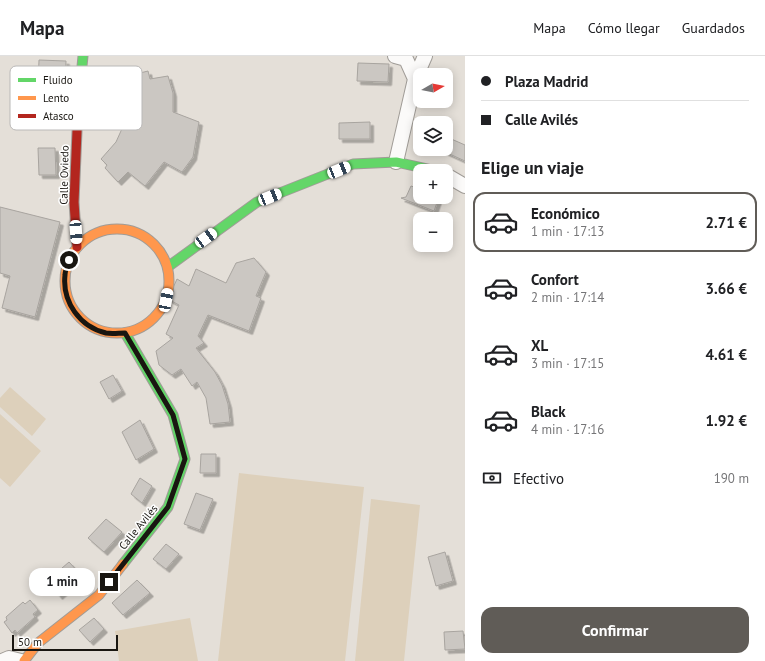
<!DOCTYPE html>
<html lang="es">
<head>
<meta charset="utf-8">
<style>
  :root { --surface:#fff; --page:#f2f2f2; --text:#202124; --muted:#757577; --line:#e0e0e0; --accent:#605c57 }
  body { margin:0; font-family:"PT Sans",sans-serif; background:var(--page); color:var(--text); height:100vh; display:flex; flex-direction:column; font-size:15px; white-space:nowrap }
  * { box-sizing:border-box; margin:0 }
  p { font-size:13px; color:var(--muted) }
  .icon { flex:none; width:22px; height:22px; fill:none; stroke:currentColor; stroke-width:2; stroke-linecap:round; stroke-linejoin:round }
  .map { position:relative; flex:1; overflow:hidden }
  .panel { display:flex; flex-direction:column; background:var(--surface); width:300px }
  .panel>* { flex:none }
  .banner { display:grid; align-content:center; height:88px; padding:0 16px; background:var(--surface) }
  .needle { width:26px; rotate:81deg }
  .controls { position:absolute; left:413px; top:12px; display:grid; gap:8px }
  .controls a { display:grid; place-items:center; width:40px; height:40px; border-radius:8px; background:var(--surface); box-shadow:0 2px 10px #0003; font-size:20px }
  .scale { position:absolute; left:12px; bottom:10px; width:106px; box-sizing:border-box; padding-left:4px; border:2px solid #191611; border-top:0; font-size:11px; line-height:14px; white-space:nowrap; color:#191611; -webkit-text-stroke:3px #fff; paint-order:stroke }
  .end { position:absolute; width:18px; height:18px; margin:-9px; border:5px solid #191611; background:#fff; box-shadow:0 0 0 2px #fff }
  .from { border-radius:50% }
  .bubble { position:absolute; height:28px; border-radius:12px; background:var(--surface); box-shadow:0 2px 10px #0003; font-size:13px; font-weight:600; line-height:28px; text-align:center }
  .car { position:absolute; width:12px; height:24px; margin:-12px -6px; border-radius:5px; box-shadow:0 0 3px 1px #0007; background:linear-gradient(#fff 24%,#345 0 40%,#fff 0 76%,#345 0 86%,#fff 0) }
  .banner b { display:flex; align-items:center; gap:14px; height:38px; font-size:15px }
  .banner b+b { border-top:1px solid var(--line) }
  .banner i { width:10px; height:10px; background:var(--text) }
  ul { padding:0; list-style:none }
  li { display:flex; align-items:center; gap:12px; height:60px; margin:0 8px 6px; padding:0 8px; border:2px solid transparent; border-radius:12px }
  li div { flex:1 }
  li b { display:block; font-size:15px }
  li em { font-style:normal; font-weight:600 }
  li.active { border-color:var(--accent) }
  li>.icon { width:36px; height:36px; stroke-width:1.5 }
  h2 { padding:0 16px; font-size:18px; line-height:48px }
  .pay { display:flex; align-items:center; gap:10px; height:44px; padding:0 16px; font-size:15px }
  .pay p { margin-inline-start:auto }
  .button { display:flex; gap:8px; margin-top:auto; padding:8px 16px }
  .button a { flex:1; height:46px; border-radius:12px; background:var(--accent); color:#fff; font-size:16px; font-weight:600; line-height:46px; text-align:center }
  header { display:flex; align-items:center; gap:24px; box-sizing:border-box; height:56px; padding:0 20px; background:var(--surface); border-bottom:1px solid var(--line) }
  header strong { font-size:19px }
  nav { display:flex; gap:22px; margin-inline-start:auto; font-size:14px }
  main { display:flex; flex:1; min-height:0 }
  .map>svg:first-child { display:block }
</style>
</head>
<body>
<header>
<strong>Mapa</strong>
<nav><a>Mapa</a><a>Cómo llegar</a><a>Guardados</a></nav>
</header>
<main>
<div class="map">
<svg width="465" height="605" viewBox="0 0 465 605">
  <defs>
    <filter id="shadow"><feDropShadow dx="3.5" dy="3.5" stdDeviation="0" flood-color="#0004"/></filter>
  </defs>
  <rect width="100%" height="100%" fill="#e4dfd8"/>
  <!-- green -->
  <path fill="#ddd0bb" d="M10,331L46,363L32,380L0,351V342Z
    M0,358L41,395L10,431L0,422Z
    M239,417L364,431L345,605H218Z
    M371,443L420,449L404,605H355Z
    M190,562L198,605H119L115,575Z"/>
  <!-- building -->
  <path fill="#cbc7c2" stroke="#a8a49f" filter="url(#shadow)" d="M39,4L66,5L65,29L38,28Z
    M358,7L389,8L388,26L357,25Z
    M148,15L150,23L168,20L173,37V56L199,66L193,101L182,116L164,106L145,130L128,116L118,126L105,112L107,109L101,103L116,86L125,66L128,43L124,21Z
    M370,66V83H339V67Z
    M449,82L465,89V105L443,95L444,93H446V88Z
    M38,92H55L56,119H39Z
    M411,130L420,133V141H439L434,155L401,142L406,141Z
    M0,151L60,166L35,261L2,252L10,220L0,217Z
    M254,202L266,216L256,240L261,242L249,275L208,259L198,280L204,287L196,292L215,316L222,329L228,348L230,366L210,368L206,342L197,326L192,330L181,313L172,319L159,309L156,295L173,282L166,278L179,249L168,243L177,223L189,230L196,213L226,227L236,207Z
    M113,319L122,335L109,343L100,326Z
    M140,364L154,393L136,404L122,376Z
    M201,398H216V417H200Z
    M140,422L152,430L142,447L131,438Z
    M196,437L213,443L200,474L184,468Z
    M106,463L122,476L104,496L88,482Z
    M166,488L179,498L166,513L153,503Z
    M445,496L453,525L436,530L428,501Z
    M69,506L82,520L59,540L47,525Z
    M137,524L150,537L123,559L112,547Z
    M30,544L38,554L33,558L35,561L17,577L15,574L12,577L4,566L7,564L6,561L23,546L25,548Z
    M94,562L104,573L90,586L79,574Z
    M463,575L465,593L445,594L444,576Z"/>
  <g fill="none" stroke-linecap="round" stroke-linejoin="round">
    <!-- street casing -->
    <g stroke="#a09c97" stroke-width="16">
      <path id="street" d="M395,0L406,3L415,23L396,106
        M415,23L425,0
        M446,119L465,130
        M2,605L9,602L21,605"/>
    </g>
    <!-- fast casing -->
    <g stroke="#a09c97" stroke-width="11">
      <path id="fast" d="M78,52L83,0
        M169,210L257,146L353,108L396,106L437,115
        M123,508L168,451L185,403L173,359L125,277"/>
    </g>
    <!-- slow casing -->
    <g stroke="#a09c97" stroke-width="11">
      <path id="slow" d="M65 225a52 52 0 1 1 104 0a52 52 0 1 1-104 0Z
        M24,605L38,587L99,539L123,508"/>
    </g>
    <!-- jam casing -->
    <g stroke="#a09c97" stroke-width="11">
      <path id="jam" d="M77,191L74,146L78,52"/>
    </g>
    <!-- street -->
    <use href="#street" stroke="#fbfaf9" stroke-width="14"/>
    <!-- fast -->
    <use href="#fast" stroke="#63d668" stroke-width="9"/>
    <!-- slow -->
    <use href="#slow" stroke="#ff974d" stroke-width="9"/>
    <!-- jam -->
    <use href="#jam" stroke="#b3261e" stroke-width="9"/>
  </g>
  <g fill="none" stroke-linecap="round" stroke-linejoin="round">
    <!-- route -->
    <path stroke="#191611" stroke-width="5" d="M69,204C68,209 65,214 65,219C62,246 80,271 106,277C112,278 119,277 125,277L173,359L185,403L168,451L109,526"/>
  </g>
  <g text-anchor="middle" stroke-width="3" stroke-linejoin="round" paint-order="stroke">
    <!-- street labels -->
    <g font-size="11" fill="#191611" stroke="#fff">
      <text transform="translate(64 119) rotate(-89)" y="4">Calle Oviedo</text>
      <text transform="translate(138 471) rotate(-51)" y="4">Calle Avilés</text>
    </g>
  </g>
  <!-- legend -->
  <rect x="10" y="10" width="132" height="64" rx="6" fill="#fff" stroke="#bab9b8" stroke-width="1"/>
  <rect x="18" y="22" width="18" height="4" fill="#63d668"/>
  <rect x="18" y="40" width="18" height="4" fill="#ff974d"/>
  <rect x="18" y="58" width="18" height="4" fill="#b3261e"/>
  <g font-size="11" fill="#191611">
    <text x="43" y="28">Fluido</text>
    <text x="43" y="46">Lento</text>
    <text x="43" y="64">Atasco</text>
  </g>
</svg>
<div class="controls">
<a><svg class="needle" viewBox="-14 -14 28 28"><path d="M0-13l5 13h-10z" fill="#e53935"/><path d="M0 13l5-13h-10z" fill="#757577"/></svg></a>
<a><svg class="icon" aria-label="layers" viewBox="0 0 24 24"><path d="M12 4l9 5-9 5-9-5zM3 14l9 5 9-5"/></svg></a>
<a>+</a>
<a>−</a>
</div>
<div class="scale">50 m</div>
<i class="end from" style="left:69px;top:204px"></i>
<i class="end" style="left:109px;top:526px"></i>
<div class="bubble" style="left:29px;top:512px;width:66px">1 min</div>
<i class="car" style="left:339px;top:114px;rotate:68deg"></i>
<i class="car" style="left:270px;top:141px;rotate:68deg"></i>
<i class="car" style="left:76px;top:176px;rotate:176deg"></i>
<i class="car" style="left:206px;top:182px;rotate:54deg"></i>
<i class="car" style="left:166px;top:244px;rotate:11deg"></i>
</div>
<section class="panel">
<div class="banner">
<b><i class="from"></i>Plaza Madrid</b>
<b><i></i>Calle Avilés</b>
</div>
<h2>Elige un viaje</h2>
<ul>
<li class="active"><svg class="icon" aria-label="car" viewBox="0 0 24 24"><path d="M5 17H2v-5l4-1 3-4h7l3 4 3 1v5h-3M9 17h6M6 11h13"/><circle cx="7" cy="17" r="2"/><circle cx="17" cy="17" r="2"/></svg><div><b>Económico</b><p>1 min · 17:13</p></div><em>2.71 €</em></li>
<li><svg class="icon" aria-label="car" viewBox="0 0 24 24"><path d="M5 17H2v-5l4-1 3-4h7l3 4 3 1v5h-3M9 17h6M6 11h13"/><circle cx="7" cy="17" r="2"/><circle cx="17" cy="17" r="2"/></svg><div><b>Confort</b><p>2 min · 17:14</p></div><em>3.66 €</em></li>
<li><svg class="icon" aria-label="car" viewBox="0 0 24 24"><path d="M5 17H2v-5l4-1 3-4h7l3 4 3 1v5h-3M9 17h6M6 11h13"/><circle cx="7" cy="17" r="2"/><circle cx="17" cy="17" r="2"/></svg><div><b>XL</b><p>3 min · 17:15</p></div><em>4.61 €</em></li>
<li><svg class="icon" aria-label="car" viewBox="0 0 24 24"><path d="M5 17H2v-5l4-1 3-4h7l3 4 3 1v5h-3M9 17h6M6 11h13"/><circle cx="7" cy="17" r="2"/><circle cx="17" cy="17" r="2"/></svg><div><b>Black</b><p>4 min · 17:16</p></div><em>1.92 €</em></li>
</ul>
<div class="pay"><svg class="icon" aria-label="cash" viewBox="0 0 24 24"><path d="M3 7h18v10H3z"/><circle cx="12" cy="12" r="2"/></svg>Efectivo<p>190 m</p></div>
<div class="button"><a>Confirmar</a></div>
</section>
</main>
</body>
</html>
